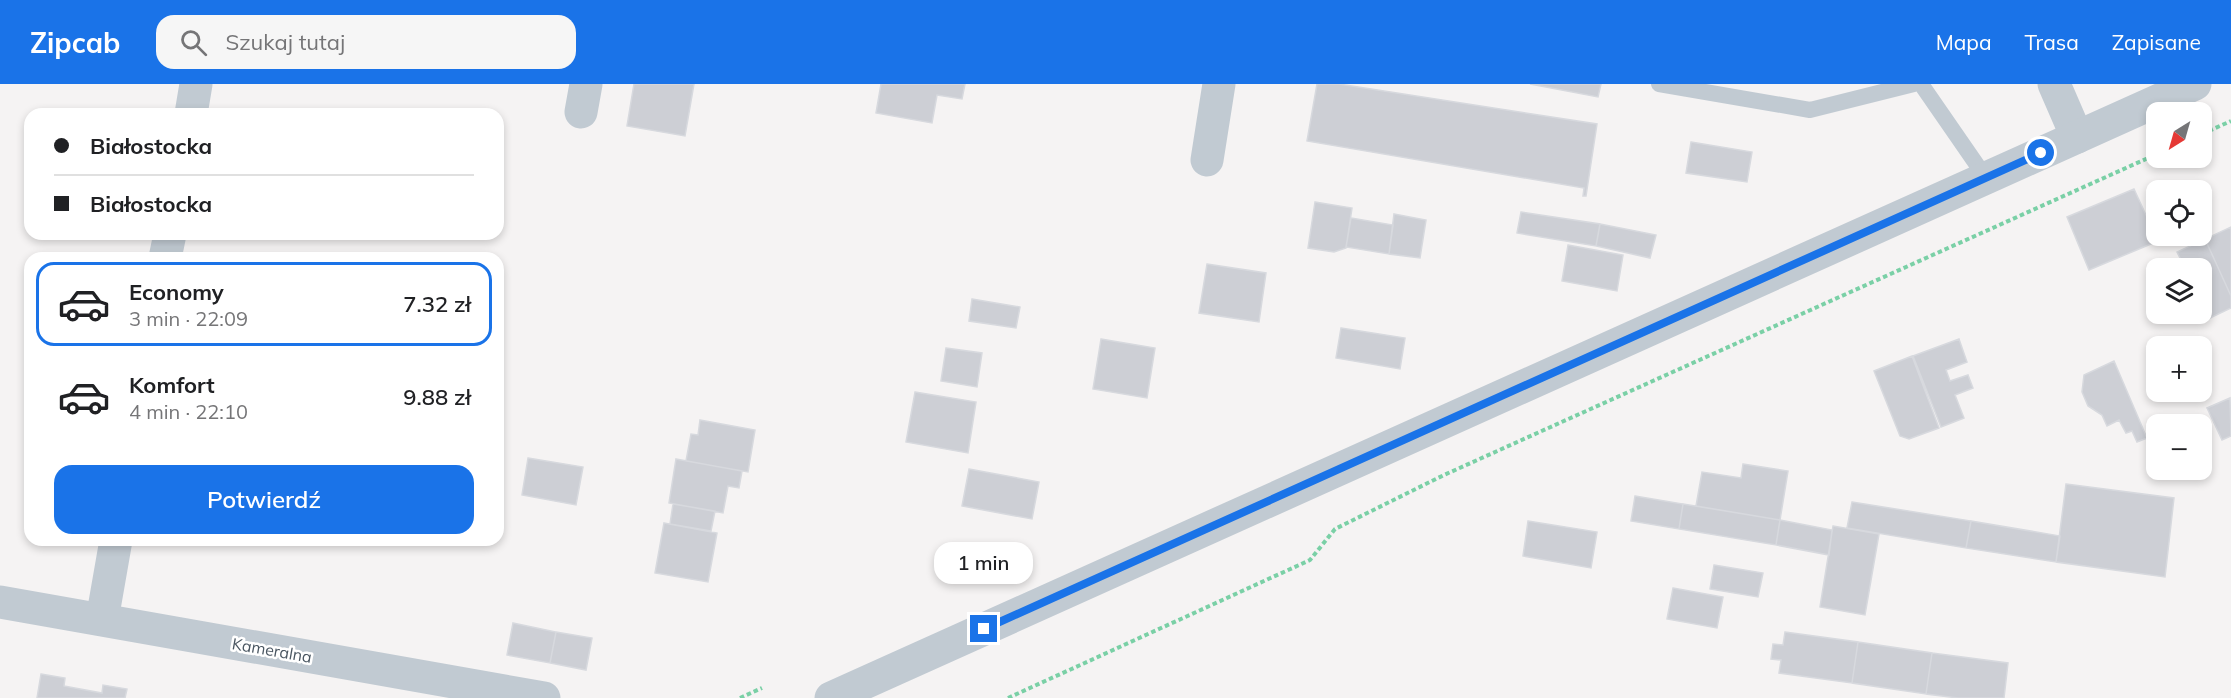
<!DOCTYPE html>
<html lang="pl">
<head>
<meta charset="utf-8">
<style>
  :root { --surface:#fff; --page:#f6f6f6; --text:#202124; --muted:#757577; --line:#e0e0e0; --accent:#1a73e8 }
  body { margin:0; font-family:Mulish,sans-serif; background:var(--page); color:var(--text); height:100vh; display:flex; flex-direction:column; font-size:22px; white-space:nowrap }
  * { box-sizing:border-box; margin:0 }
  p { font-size:20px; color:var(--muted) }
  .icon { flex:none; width:33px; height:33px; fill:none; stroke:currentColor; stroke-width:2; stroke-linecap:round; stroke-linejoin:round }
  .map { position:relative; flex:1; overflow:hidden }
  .side { position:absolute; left:24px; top:168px; width:480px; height:294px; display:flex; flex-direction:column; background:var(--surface); border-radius:18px; box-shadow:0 3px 9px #0003 }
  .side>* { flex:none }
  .banner { position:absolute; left:24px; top:24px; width:480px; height:132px; border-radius:18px; box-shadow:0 3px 9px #0003; display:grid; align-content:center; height:132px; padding:0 30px; background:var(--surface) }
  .needle { width:39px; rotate:217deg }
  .controls { position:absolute; left:2146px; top:18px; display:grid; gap:12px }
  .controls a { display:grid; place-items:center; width:66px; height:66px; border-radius:12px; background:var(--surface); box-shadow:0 3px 9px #0003; font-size:30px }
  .end { position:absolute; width:27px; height:27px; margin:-14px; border:8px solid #1a73e8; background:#fff; box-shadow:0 0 0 3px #fff }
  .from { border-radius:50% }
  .bubble { position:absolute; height:42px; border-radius:18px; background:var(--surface); box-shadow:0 3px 9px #0003; font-size:20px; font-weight:600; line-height:42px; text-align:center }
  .banner b { display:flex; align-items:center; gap:21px; height:57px; font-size:22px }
  .banner b+b { border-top:2px solid var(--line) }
  .banner i { width:15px; height:15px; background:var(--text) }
  ul { padding:10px 0 0; list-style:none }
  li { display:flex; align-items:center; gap:18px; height:84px; margin:0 12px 9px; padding:0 18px; border:3px solid transparent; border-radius:18px }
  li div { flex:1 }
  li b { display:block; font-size:22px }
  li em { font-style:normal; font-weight:600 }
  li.selected { border-color:var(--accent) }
  li>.icon { width:54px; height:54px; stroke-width:1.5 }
  .action { display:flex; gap:12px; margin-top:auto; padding:12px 30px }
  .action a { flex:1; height:69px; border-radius:18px; background:var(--accent); color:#fff; font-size:24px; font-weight:600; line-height:69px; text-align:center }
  header { display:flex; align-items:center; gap:36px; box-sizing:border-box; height:84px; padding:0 30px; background:var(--accent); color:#fff }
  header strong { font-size:28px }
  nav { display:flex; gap:33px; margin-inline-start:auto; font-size:21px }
  .search { width:420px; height:54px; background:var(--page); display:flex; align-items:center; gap:15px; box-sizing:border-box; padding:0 21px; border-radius:18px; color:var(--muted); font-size:22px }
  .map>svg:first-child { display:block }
</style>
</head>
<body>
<header>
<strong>Zipcab</strong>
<div class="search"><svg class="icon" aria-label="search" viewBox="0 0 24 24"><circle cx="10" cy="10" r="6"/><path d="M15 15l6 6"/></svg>Szukaj tutaj</div>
<nav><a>Mapa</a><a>Trasa</a><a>Zapisane</a></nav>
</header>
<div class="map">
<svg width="2231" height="614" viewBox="0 0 2231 614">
  <rect width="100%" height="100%" fill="#f5f3f3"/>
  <!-- building -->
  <path fill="#cdcfd5" stroke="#d7d9de" stroke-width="1.5" d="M634,0H694L685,52L627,42Z
    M881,0H965L962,15L937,11L932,39L876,29Z
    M1317,0H1339L1597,40L1586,112H1583L1584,104L1307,57Z
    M1530,0H1601L1598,13Z
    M1691,58L1752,68L1747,98L1686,89Z
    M2134,105L2158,157L2089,186L2067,133Z
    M1315,118L1352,124L1346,164L1334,168L1308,164Z
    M1521,128L1600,140L1596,162L1517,149Z
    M1394,130L1426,136L1420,174L1389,170Z
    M1351,134L1393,141L1389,170L1346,163Z
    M1600,140L1656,151L1650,174L1596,162Z
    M2231,143V212L2205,155Z
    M2205,155L2231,212V224L2208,235L2202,223V184H2185L2177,168Z
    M1568,161L1623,171L1617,207L1562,197Z
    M1207,180L1266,189L1259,238L1199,229Z
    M972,215L1020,223L1016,244L969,237Z
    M1341,244L1405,254L1400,285L1336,274Z
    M1101,255L1155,264L1147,314L1093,305Z
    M1959,255L1967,278L1946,286L1950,297L1968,291L1973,304L1955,311L1964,334L1941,343L1913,272Z
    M946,264L982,269L977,303L941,297Z
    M1912,272L1939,344L1909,355L1900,352L1874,287Z
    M2114,277L2147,354L2137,358L2132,347L2126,349L2119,336L2107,342L2102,331L2088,322L2082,308L2084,291Z
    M915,308L976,318L968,369L906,358Z
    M2230,314L2231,352L2222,356L2207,324Z
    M700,336L755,346L748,388L686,377L691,350L698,351Z
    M528,374L583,383L576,421L522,411Z
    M676,375L742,387L739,404L728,402L723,429L669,419Z
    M1743,380L1788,387L1780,436L1696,422L1702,388L1741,394Z
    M969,385L1039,398L1032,435L962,422Z
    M2066,400L2174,414L2165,493L2056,478Z
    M1635,412L1683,420L1679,445L1631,437Z
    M1852,418L1971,437L1966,464L1847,444Z
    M673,420L715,427L711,447L670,440Z
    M1683,420L1780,436L1776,461L1679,445Z
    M1780,436L1832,446L1829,471L1776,461Z
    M1528,437L1597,448L1591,484L1523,472Z
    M1971,437L2060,452L2056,478L1966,464Z
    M664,439L717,449L708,498L655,489Z
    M1833,442L1879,450L1865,531L1820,523Z
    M1714,481L1763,489L1758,513L1710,505Z
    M1673,504L1723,513L1717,544L1667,535Z
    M513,539L556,548L550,579L507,571Z
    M556,548L592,554L586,586L550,579Z
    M1785,548L1858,558L1852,599L1779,589L1781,576L1771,575L1773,560L1783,561Z
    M1858,558L1932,569L1926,610L1852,599Z
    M1932,569L2008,579L2004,614H1958L1926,610Z
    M41,590L65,594L64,602L102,609L103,601L127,605L125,614H37Z"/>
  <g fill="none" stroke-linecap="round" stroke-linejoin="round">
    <!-- path -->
    <path stroke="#7ad0a6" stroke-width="4" stroke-dasharray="4.5 3" stroke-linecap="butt" d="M2202,50L2231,37
      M740,614L762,604
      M1008,614L1310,476L1335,445L1444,391L2157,70"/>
    <!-- service -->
    <path stroke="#c1cad2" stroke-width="16" d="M1659,0L1810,26L1914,0
      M1921,0L1986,94"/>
    <!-- minor -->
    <path stroke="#c1cad2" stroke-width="33" d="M2054,0L2077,53
      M581,28L586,0
      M191,30L196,0
      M1207,76L1219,0
      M165,174L170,150
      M0,518L544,614
      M102,536L116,456"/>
    <!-- tertiary -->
    <path stroke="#c1cad2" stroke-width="33" d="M831,614L2195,0"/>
  </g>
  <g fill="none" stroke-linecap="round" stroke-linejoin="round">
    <!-- route -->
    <path stroke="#1a73e8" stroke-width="8" d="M984,545L2041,69"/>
  </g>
  <g text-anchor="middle" stroke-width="5" stroke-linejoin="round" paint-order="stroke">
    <!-- street labels -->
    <g font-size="16" fill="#4a5661" stroke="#fff">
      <text transform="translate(272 566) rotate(10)" y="6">Kameralna</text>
    </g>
  </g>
</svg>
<div class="controls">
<a><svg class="needle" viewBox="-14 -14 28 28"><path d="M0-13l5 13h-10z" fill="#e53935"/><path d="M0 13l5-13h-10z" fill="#757577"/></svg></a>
<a><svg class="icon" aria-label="locate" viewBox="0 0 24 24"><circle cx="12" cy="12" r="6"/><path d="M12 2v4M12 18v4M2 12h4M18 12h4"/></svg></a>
<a><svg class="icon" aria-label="layers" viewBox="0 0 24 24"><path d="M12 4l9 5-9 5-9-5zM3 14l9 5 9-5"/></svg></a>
<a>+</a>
<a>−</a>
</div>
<i class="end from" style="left:2041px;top:69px"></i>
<i class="end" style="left:984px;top:545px"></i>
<div class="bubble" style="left:934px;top:458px;width:99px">1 min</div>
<div class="banner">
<b><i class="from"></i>Białostocka</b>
<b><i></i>Białostocka</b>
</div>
<section class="side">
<ul>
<li class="selected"><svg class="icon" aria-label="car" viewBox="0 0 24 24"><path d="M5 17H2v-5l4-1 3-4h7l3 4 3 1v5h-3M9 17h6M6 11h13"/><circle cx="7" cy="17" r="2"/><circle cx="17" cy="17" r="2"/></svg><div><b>Economy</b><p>3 min · 22:09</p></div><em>7.32 zł</em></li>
<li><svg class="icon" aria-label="car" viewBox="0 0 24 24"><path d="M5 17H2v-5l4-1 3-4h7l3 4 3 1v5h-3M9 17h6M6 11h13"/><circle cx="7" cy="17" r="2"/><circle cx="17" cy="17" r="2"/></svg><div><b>Komfort</b><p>4 min · 22:10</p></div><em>9.88 zł</em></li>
</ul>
<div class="action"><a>Potwierdź</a></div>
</section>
</div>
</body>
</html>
